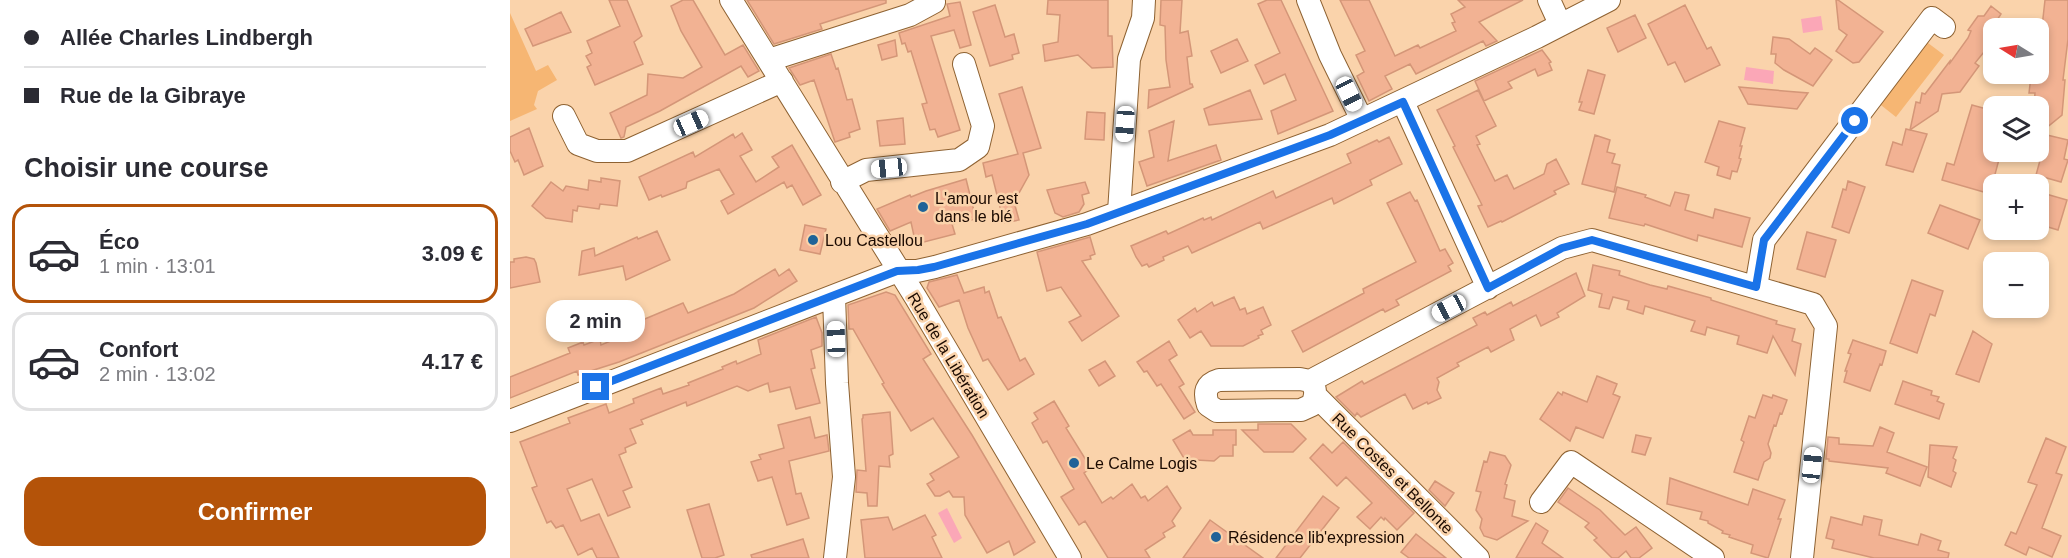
<!DOCTYPE html>
<html lang="fr">
<head>
<meta charset="utf-8">
<style>
  :root { --surface:#fff; --page:#f2f2f3; --text:#2b2b33; --muted:#7c7c81; --line:#e1e1e2; --accent:#b45309 }
  body { margin:0; font-family:Arial,sans-serif; background:var(--page); color:var(--text); height:100vh; display:flex; flex-direction:column; font-size:22px; white-space:nowrap }
  * { box-sizing:border-box; margin:0 }
  p { font-size:20px; color:var(--muted) }
  .icon { flex:none; width:33px; height:33px; fill:none; stroke:currentColor; stroke-width:2; stroke-linecap:round; stroke-linejoin:round }
  .map { position:relative; flex:1; overflow:hidden }
  .side { display:flex; flex-direction:column; background:var(--surface); width:510px }
  .side>* { flex:none }
  .banner { display:grid; align-content:center; height:132px; padding:0 24px; background:var(--surface) }
  .needle { width:39px; rotate:281deg }
  .buttons { position:absolute; left:1473px; top:18px; display:grid; gap:12px }
  .buttons a { display:grid; place-items:center; width:66px; height:66px; border-radius:12px; background:var(--surface); box-shadow:0 3px 9px #0003; font-size:30px }
  .end { position:absolute; width:27px; height:27px; margin:-14px; border:8px solid #1a73e8; background:#fff; box-shadow:0 0 0 3px #fff }
  .from { border-radius:50% }
  .bubble { position:absolute; height:42px; border-radius:18px; background:var(--surface); box-shadow:0 3px 9px #0003; font-size:20px; font-weight:700; line-height:42px; text-align:center }
  .car { position:absolute; width:18px; height:36px; margin:-18px -9px; border-radius:8px; box-shadow:0 0 4px 2px #0007; background:linear-gradient(#fff 24%,#345 0 40%,#fff 0 76%,#345 0 86%,#fff 0) }
  .banner b { display:flex; align-items:center; gap:21px; height:57px; font-size:22px }
  .banner b+b { border-top:2px solid var(--line) }
  .banner i { width:15px; height:15px; background:var(--text) }
  ul { padding:0; list-style:none }
  li { display:flex; align-items:center; gap:18px; height:99px; margin:0 12px 9px; padding:0 12px; border:3px solid var(--line); border-radius:18px }
  li div { flex:1 }
  li b { display:block; font-size:22px }
  li em { font-style:normal; font-weight:700 }
  li.active { border-color:var(--accent) }
  li>.icon { width:54px; height:54px; stroke-width:1.5 }
  h2 { padding:0 24px; font-size:27px; line-height:72px }
  .primary-button { display:flex; gap:12px; margin-top:auto; padding:12px 24px }
  .primary-button a { flex:1; height:69px; border-radius:18px; background:var(--accent); color:#fff; font-size:24px; font-weight:700; line-height:69px; text-align:center }
  main { display:flex; flex:1; min-height:0 }
  .map>svg:first-child { display:block }
</style>
</head>
<body>
<main>
<section class="side">
<div class="banner">
<b><i class="from"></i>Allée Charles Lindbergh</b>
<b><i></i>Rue de la Gibraye</b>
</div>
<h2>Choisir une course</h2>
<ul>
<li class="active"><svg class="icon" aria-label="car" viewBox="0 0 24 24"><path d="M5 17H2v-5l4-1 3-4h7l3 4 3 1v5h-3M9 17h6M6 11h13"/><circle cx="7" cy="17" r="2"/><circle cx="17" cy="17" r="2"/></svg><div><b>Éco</b><p>1 min · 13:01</p></div><em>3.09 €</em></li>
<li><svg class="icon" aria-label="car" viewBox="0 0 24 24"><path d="M5 17H2v-5l4-1 3-4h7l3 4 3 1v5h-3M9 17h6M6 11h13"/><circle cx="7" cy="17" r="2"/><circle cx="17" cy="17" r="2"/></svg><div><b>Confort</b><p>2 min · 13:02</p></div><em>4.17 €</em></li>
</ul>
<div class="primary-button"><a>Confirmer</a></div>
</section>
<div class="map">
<svg width="1558" height="558" viewBox="0 0 1558 558">
  <rect width="100%" height="100%" fill="#fad3ab"/>
  <!-- green -->
  <path fill="#f6b673" d="M0,13L26,71L38,65L47,80L28,91L24,105L27,109L0,121Z
    M1414,40L1434,55L1386,117L1367,102Z"/>
  <!-- water -->
  <path fill="#fba7b7" d="M1311,16L1313,30L1293,33L1291,19Z
    M1236,67L1264,71L1263,84L1234,80Z
    M437,508L452,538L444,543L428,513Z"/>
  <!-- building -->
  <path fill="#f2b293" stroke="#d49678" stroke-width="1.5" d="M99,0H117L132,36L124,42L133,64L85,85L77,67L81,65L76,56L82,53L77,41L110,26Z
    M173,0H183L215,55L233,45L249,71L238,77L231,66L150,111L116,127L114,137L111,138L100,113L137,95L138,74L173,78L192,67L171,31L161,6Z
    M237,0H376V3L310,24L312,29L264,44Z
    M538,0H598V36H602L603,67L582,68L568,55L535,61L533,45L548,42L550,15L537,14Z
    M651,0H672L670,33L678,31L682,56L677,57L680,84H682L683,87L638,108L639,90L660,87L656,60L655,26L650,25Z
    M757,0H771L823,111L768,134L761,111L786,100L775,74L754,84L745,65L770,53L748,4Z
    M830,0H859L885,56L908,45L910,48L946,31L942,23L945,22L941,14L955,7L948,0H1013L969,22L987,41L976,46L973,41L906,74L900,64L875,76L882,89L859,101L847,76L854,72L846,55L855,51Z
    M1326,0H1328L1373,32L1349,62L1343,63L1326,51L1337,35L1329,29Z
    M1535,0H1558V39L1553,80H1555L1552,115L1530,133L1535,113H1528V106H1524L1525,93H1519L1521,76L1529,77L1533,37L1531,36Z
    M450,2L461,45L450,48L444,30L421,36L450,130L428,137L425,129L420,130L412,104L417,103L401,51L398,52L395,43L392,44L389,33L440,16L437,4Z
    M485,5L495,37L504,34L509,53L502,55L503,59L480,66L463,12Z
    M1175,5L1197,49L1201,47L1210,65L1175,82L1165,62L1158,65L1138,24Z
    M1481,6L1491,14L1484,25V35L1475,36L1478,47L1465,63L1469,66L1450,92L1432,94L1428,111L1400,130L1417,134L1403,172L1376,165L1383,142L1392,145L1396,129L1400,130L1406,102L1410,103L1412,93L1415,94L1440,61V63L1458,38L1461,31L1458,30L1468,16H1474Z
    M51,12L61,32L23,46L15,29Z
    M1125,15L1136,38L1108,52L1097,28Z
    M1263,37L1279,39L1300,54L1305,48L1322,60L1303,86L1274,70L1265,63L1266,54H1261Z
    M727,39L738,61L711,73L701,51Z
    M385,40L387,56L372,60L368,45Z
    M1032,50L1041,62L1039,63L1042,70L1028,76L1025,69L998,82L1002,88L974,101L965,81Z
    M321,54L326,69L328,68L337,100L342,99L350,129L339,133L340,137L325,142L304,80L290,85L279,68Z
    M1078,70L1095,75L1084,114L1069,110L1072,102H1069Z
    M512,87L531,148L513,153L519,175L504,202L509,220L494,223L482,175L476,177L473,163L508,154L489,94Z
    M1229,87L1298,93L1287,109L1238,104Z
    M740,90L752,119L699,125L694,109Z
    M968,90L986,126L966,136L970,144L967,145L985,181L997,175L1004,189L1034,174L1037,164L1046,159L1059,184L1044,191L1046,194L992,222L991,221L978,227L968,206L972,205L943,147L945,146L927,110Z
    M1462,105L1484,111V152H1491L1484,178V195L1432,180L1437,163L1444,165Z
    M577,112L595,113L594,140L575,139Z
    M393,118L395,144L370,146L367,121Z
    M664,121L658,161L706,145L711,160L637,186L629,162L644,157L639,131Z
    M1209,121L1235,128L1230,146H1232L1229,158L1231,159L1227,172L1222,171L1220,179L1207,175L1209,167L1195,162Z
    M19,128L33,166L14,175L8,160L5,162L0,151V137Z
    M232,133L242,150L230,156L246,182L269,167L262,157L282,145L311,195L293,205L282,185L277,188L274,182L218,214L211,201L224,194L209,169L177,182L176,188L152,197L151,195L139,200L129,177L183,152L185,157L223,134L225,138Z
    M1085,135L1100,140L1097,152L1105,154L1102,163L1110,165L1104,192L1072,184Z
    M1537,135L1558,140L1554,159L1558,160L1551,182L1526,175Z
    M879,137L892,164L860,180L862,185L824,204L822,198L753,229L750,222L682,253L678,246L653,257L654,260L639,267L637,264L632,266L626,257L621,246L656,231L658,234L693,218L694,220L701,217L702,220L763,191L766,198L841,163L837,154L867,140L869,142Z
    M91,178L110,181L107,206L90,204L89,209L68,206L67,211L63,210L62,222L36,218L22,206L41,182L53,191L56,186L78,190L79,180L91,182Z
    M456,179L466,219L442,224L445,234L414,242L404,236L401,222L380,231L367,209L400,195L401,197L416,191Z
    M1338,181L1355,187L1339,233L1322,227L1333,189L1336,190Z
    M575,182L579,193L572,195L574,204L569,212L553,217L545,213L537,190Z
    M1107,187L1136,195L1135,197L1160,206L1165,192L1179,195L1175,210L1203,218L1205,209L1240,218L1232,247L1188,235L1187,241L1135,224L1134,226L1099,218Z
    M900,192L905,201L907,200L930,251L935,249L943,263L938,266L941,271L886,300L889,305L875,312L873,309L793,352L782,331L854,293L853,289L906,262L877,203Z
    M1536,194L1557,200L1548,230L1528,224Z
    M1430,205L1470,220L1458,249L1418,233Z
    M295,225L316,229L310,254L290,250Z
    M147,231L160,260L116,280L113,266L69,275L72,251L84,248L85,256L127,237L128,239Z
    M1297,232L1326,240L1315,277L1287,269Z
    M580,237L585,254L580,256L581,259L572,261L609,316L572,341L559,322L571,316L551,287L537,291L527,252Z
    M16,257L24,259L26,263L30,282L0,288V262H4V259Z
    M1083,265L1110,271L1109,275L1140,285L1157,289L1158,286L1201,298V300L1267,321L1266,324L1285,329L1282,341L1291,344L1285,375L1263,336L1257,353L1227,344L1229,336L1197,327L1195,335L1181,331L1185,321L1135,306L1133,314L1117,309L1119,301L1103,297L1099,309L1089,307L1092,294L1078,290Z
    M265,269L269,276L279,269L287,281L244,308L109,362L68,375L67,371L0,398V377L60,353L58,348L73,342L74,345L90,339L91,345L132,328L130,321L173,303L178,313L224,294Z
    M1066,273L1075,296L1047,313L1049,317L1031,326L1026,315L1000,329L1004,340L981,352L978,347L947,363L949,366L927,378L929,382L927,390L931,398L918,404L917,402L903,409L895,394L851,417L847,413L845,416L826,397L852,381L854,384L967,325L963,318L975,312L977,315L1001,302L1003,306Z
    M447,275L454,293L474,287L475,293L479,291L488,318L491,317L510,361L515,358L524,374L498,390L478,359L473,361L458,328L449,300L429,307L417,288L419,282Z
    M1402,280L1433,291L1425,316L1420,314L1407,353L1380,343Z
    M376,292L385,295L421,354L413,359L462,435L525,542L504,555L499,541L477,553L455,515L454,497H443L439,491L430,496H425L417,484L424,480L420,474L449,457L423,418L401,431L372,384L374,383L343,329H339L338,305Z
    M724,297L730,310L735,308L737,314L753,307L761,325L751,330L753,334L748,336L749,338L733,346H701L691,331L680,338L668,320L685,308L687,312L702,302L704,306Z
    M306,317L312,333V346L301,350L305,368L301,369L310,403L286,409L280,387L260,392L258,383L238,391L227,386L177,406L176,402L131,420L133,424L120,429L126,443L115,448L116,452L109,455L122,487L113,491L120,507L98,516L82,479L57,489L71,521L89,514L109,558H87L82,548L68,555L53,525L46,528L41,521L37,523L22,488L27,486L10,442L60,423L58,418L96,404L99,413L124,403L123,399L151,388L153,394L179,385L178,383L213,369L212,367L226,361L227,364L251,354L248,340Z
    M1463,331L1482,344L1469,382L1446,374Z
    M1343,340L1376,351L1372,365L1370,364L1360,391L1334,382L1337,371H1335L1341,354L1338,353Z
    M659,341L667,355L659,360L674,384L669,387L685,412L674,419L651,384L647,386L637,371L634,372L627,362Z
    M595,361L605,376L589,386L579,370Z
    M1087,376L1107,384L1103,394L1110,397L1093,438L1066,427L1060,441L1030,419L1048,392L1052,395L1053,392L1077,402Z
    M1393,381L1422,391L1421,395L1429,397L1427,401L1434,404L1429,419L1385,404Z
    M1253,395L1262,398L1263,395L1277,400L1272,414L1270,413L1266,426L1264,425L1258,444L1261,453L1260,458L1254,462L1248,480L1224,472L1234,442L1231,440L1239,416L1245,418Z
    M544,401L559,426L556,428L581,468L574,473L592,503L601,497L603,499L622,484L631,498L635,496L638,501L657,486L671,508L662,521L665,526L653,533L655,537L635,550L640,558H598L575,521L569,525L551,497L564,489L537,441L533,443L522,423L528,419L524,413Z
    M380,412L383,454L379,456L380,467L369,466L367,506H358L357,493L346,492L347,470L356,471L352,419L353,418V415Z
    M300,417L305,438L317,435L319,451L279,461L286,494L291,493L299,518L277,525L262,477L248,481L241,462L251,459L249,455L274,448L268,425Z
    M748,424H781L796,439L783,452H754L732,430H748Z
    M1370,427L1384,433L1377,452L1417,467L1410,486L1376,473L1378,468L1319,461V459H1316L1318,437L1329,438V444L1363,446Z
    M680,430L683,435H703V430H726V445H723V456H710L704,461L686,460L678,465L663,440Z
    M1126,435L1141,438L1135,455L1122,452Z
    M1536,438L1556,447L1546,473L1552,475L1532,528L1551,536L1542,557L1519,547L1516,555L1495,545L1501,532L1506,534L1527,485L1518,482Z
    M833,442L904,513L887,530L875,518L874,520L871,517L860,529L847,517L862,503L836,477L827,486L800,458L813,444L822,453Z
    M1420,445L1447,447L1443,458L1446,460L1443,471L1446,473L1441,487L1418,477Z
    M980,452L995,456L1001,465L995,484L997,485L994,498L1005,501L1002,516L1018,521L987,540L974,536L970,528L972,519L966,510L971,492L966,491L974,461L977,462Z
    M1160,478L1238,505L1243,489L1275,500L1268,519H1271L1258,558L1241,553L1243,545L1219,537L1220,535L1212,533L1213,531L1198,523V521L1190,519L1192,512L1157,504Z
    M925,481L944,493L935,506L919,490Z
    M1058,488L1090,510L1115,535L1126,527L1142,548L1129,558H1121L1116,551L1108,558H1102L1084,540L1087,538L1075,527L1079,523L1048,502Z
    M813,496L829,508L818,522L790,558H766Z
    M199,504L214,555L205,558H192L177,510Z
    M415,515L426,535L422,537L432,558H355L351,520L378,517L383,530Z
    M1354,516L1372,520L1369,535L1408,545L1411,534L1431,541L1428,550L1439,553L1438,558H1364L1322,548L1324,540L1316,538L1321,517L1352,525Z
    M700,520L753,558H673Z
    M1026,523L1038,531L1032,543L1053,558H1006Z
    M906,534L936,558H899L891,552Z
    M293,539L299,558H242L241,555Z"/>
  <g fill="none" stroke-linecap="round" stroke-linejoin="round">
    <!-- minor casing -->
    <g stroke="#8e6232" stroke-width="24">
      <path id="minor" d="M221,0L406,298L560,558
        M798,0L820,55L852,120
        M1039,0L1050,24
        M259,60L400,15L424,2
        M893,102L978,288
        M54,116L68,144L87,151H117L272,81
        M332,182L356,170L449,160L468,147L473,126L454,64
        M609,212L619,59L633,18L634,0
        M1246,287L1254,240L1422,18L1434,27
        M324,296L327,383L334,477L325,558
        M800,381C807,389 806,395 802,405L791,410L707,411L698,405C694,393 695,384 709,380L790,379L800,381L1052,248L1082,240L1303,304L1316,326L1292,558
        M806,396L968,558
        M0,421L388,271H407L425,267L577,224L820,135L1027,37L1099,0
        M1031,502L1061,462L1203,558"/>
    </g>
    <!-- minor -->
    <use href="#minor" stroke="#fff" stroke-width="22"/>
  </g>
  <g fill="none" stroke-linecap="round" stroke-linejoin="round">
    <!-- route -->
    <path stroke="#1a73e8" stroke-width="8" d="M86,387L387,271L408,270L424,267L577,224L820,135L893,102L978,288L1052,248L1082,240L1246,287L1254,240L1345,121"/>
  </g>
  <!-- markers -->
  <g fill="#1f6398" stroke="#fad3ab" stroke-width="2">
    <circle cx="413" cy="207" r="6"/>
    <circle cx="303" cy="240" r="6"/>
    <circle cx="564" cy="463" r="6"/>
    <circle cx="706" cy="537" r="6"/>
  </g>
  <g text-anchor="middle" stroke-width="5" stroke-linejoin="round" paint-order="stroke">
    <!-- poi labels -->
    <g font-size="16" fill="#1b0a00" stroke="#fad3ab" text-anchor="start">
      <text x="425" y="204">L'amour est<tspan x="425" dy="18">dans le blé</tspan></text>
      <text x="315" y="246">Lou Castellou</text>
      <text x="576" y="469">Le Calme Logis</text>
      <text x="718" y="543">Résidence lib'expression</text>
    </g>
    <!-- street labels -->
    <g font-size="16" fill="#1b0a00" stroke="#fad3ab">
      <text transform="translate(439 355) rotate(59)" y="6">Rue de la Libération</text>
      <text transform="translate(883 473) rotate(45)" y="6">Rue Costes et Bellonte</text>
    </g>
  </g>
</svg>
<div class="buttons">
<a><svg class="needle" viewBox="-14 -14 28 28"><path d="M0-13l5 13h-10z" fill="#e53935"/><path d="M0 13l5-13h-10z" fill="#7c7c81"/></svg></a>
<a><svg class="icon" aria-label="layers" viewBox="0 0 24 24"><path d="M12 4l9 5-9 5-9-5zM3 14l9 5 9-5"/></svg></a>
<a>+</a>
<a>−</a>
</div>
<i class="end from" style="left:1345px;top:121px"></i>
<i class="end" style="left:86px;top:387px"></i>
<div class="bubble" style="left:36px;top:300px;width:99px">2 min</div>
<i class="car" style="left:839px;top:94px;rotate:154deg"></i>
<i class="car" style="left:181px;top:123px;rotate:66deg"></i>
<i class="car" style="left:615px;top:124px;rotate:184deg"></i>
<i class="car" style="left:379px;top:168px;rotate:264deg"></i>
<i class="car" style="left:939px;top:308px;rotate:242deg"></i>
<i class="car" style="left:326px;top:339px;rotate:358deg"></i>
<i class="car" style="left:1302px;top:465px;rotate:6deg"></i>
</div>
</main>
</body>
</html>
